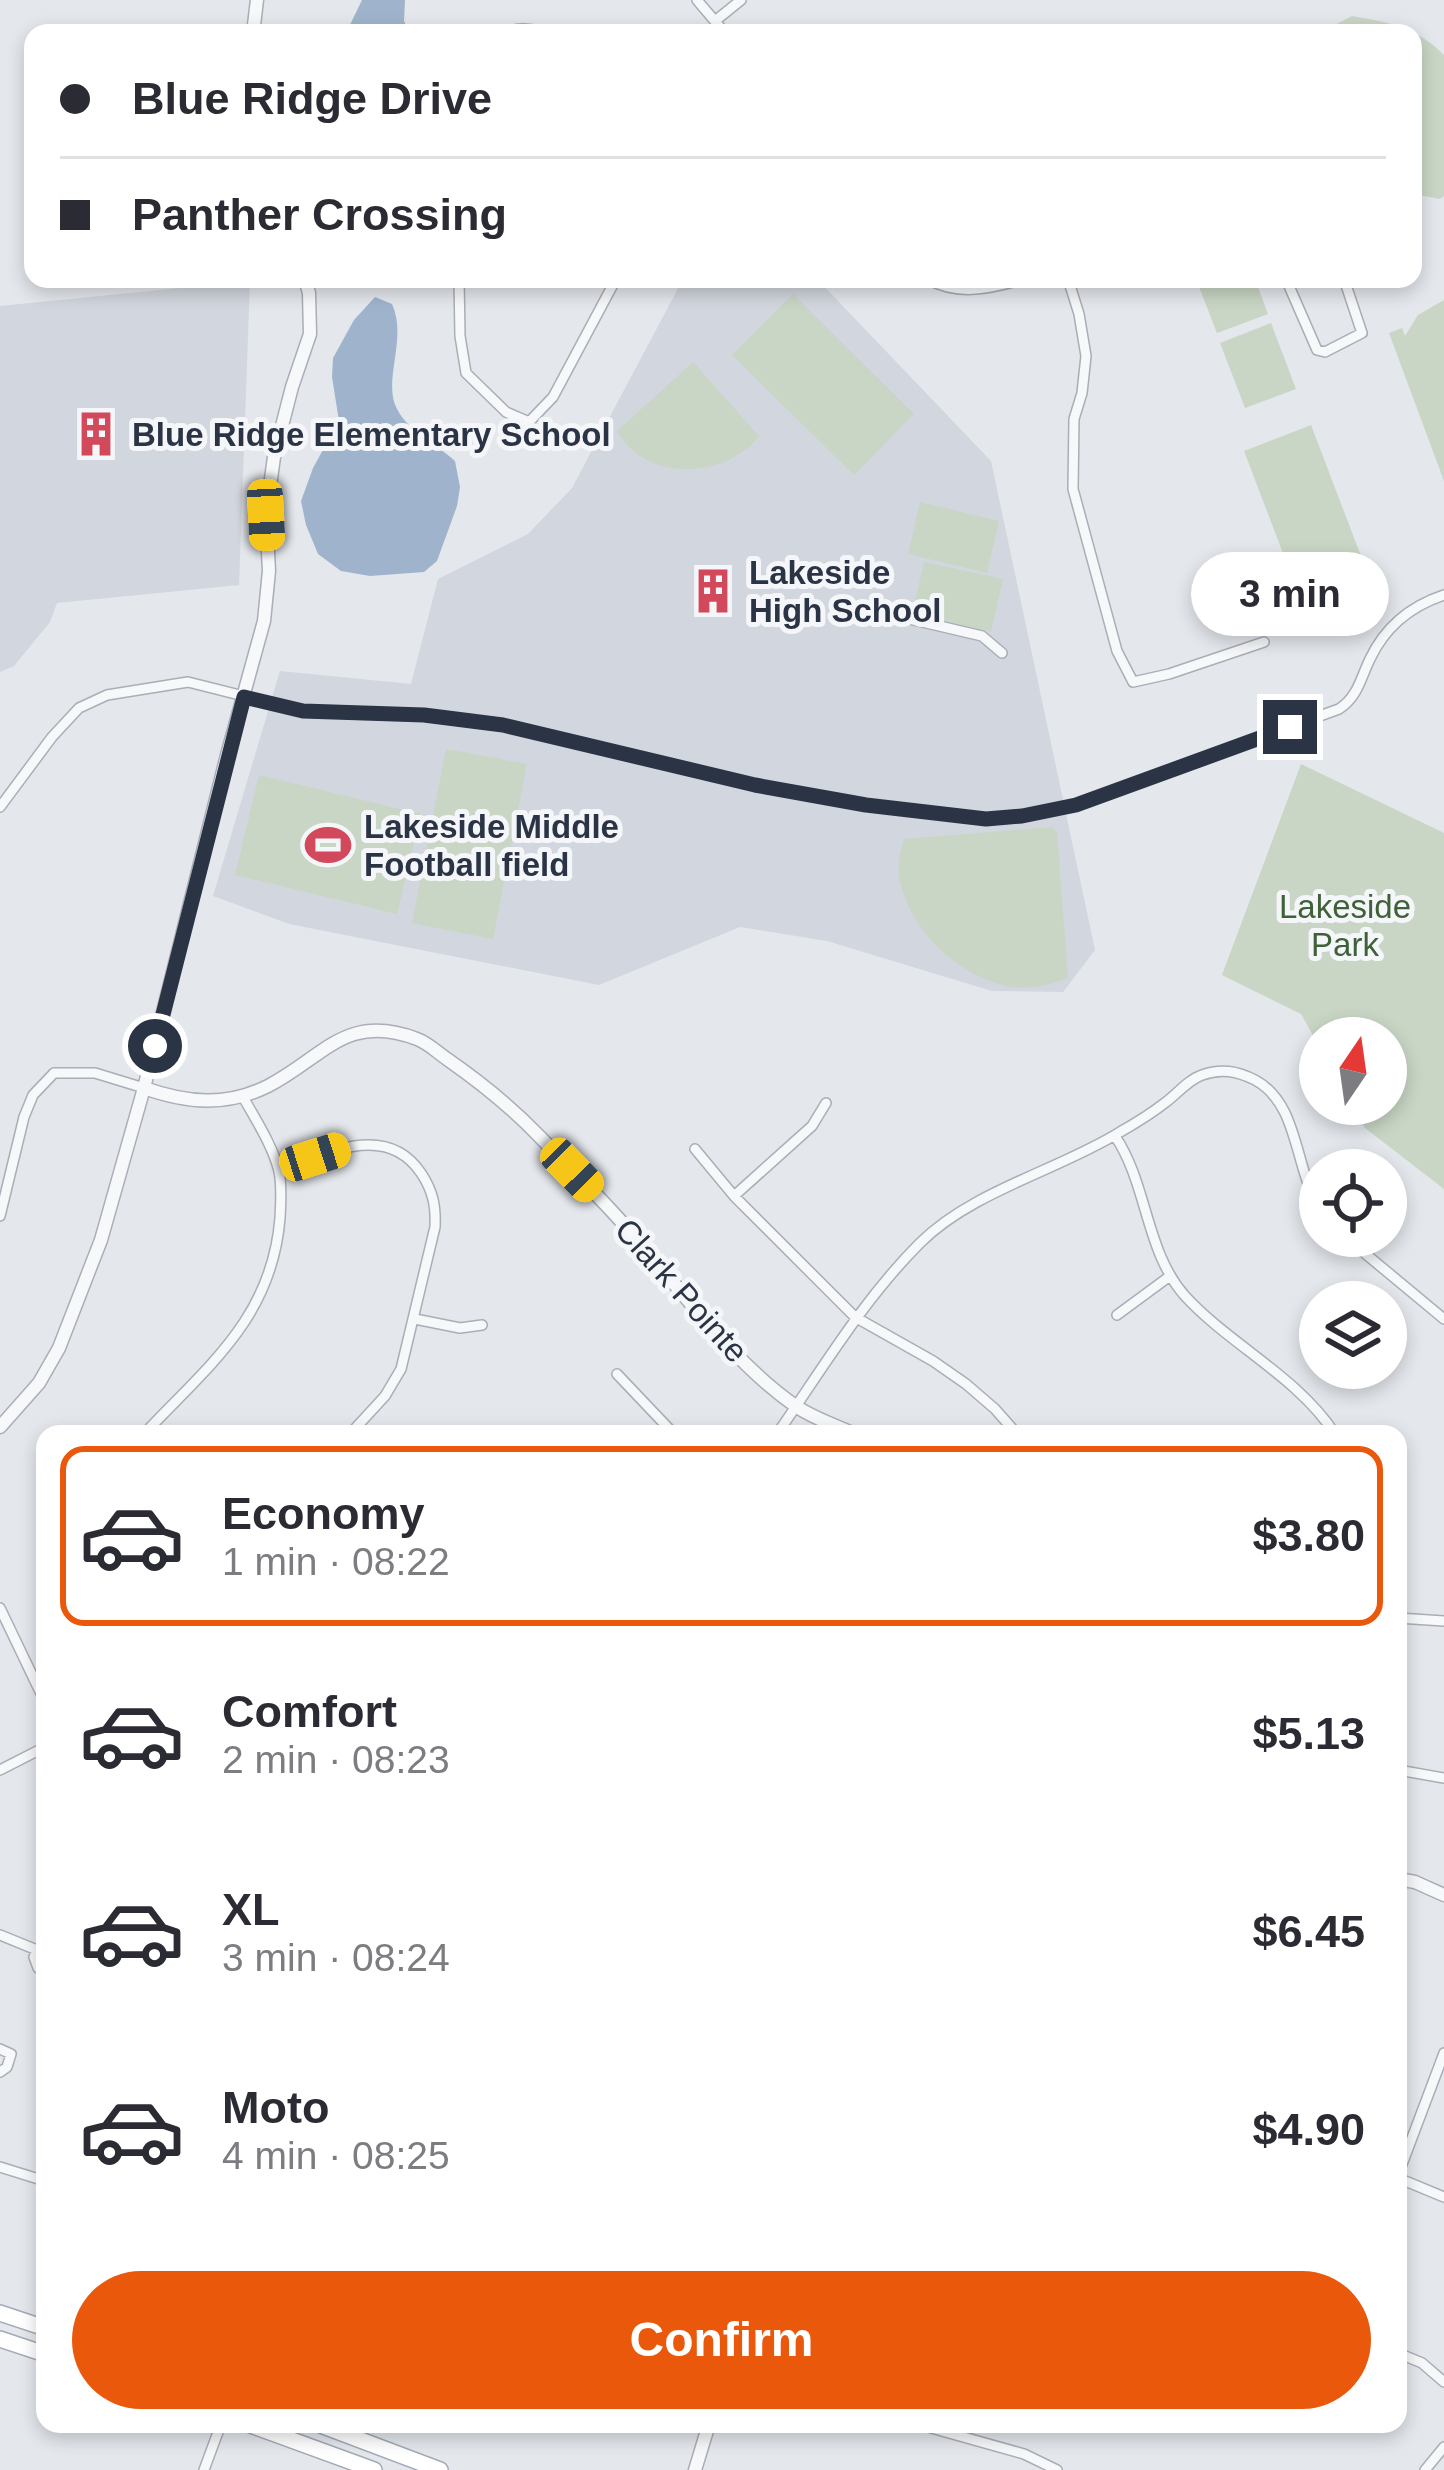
<!DOCTYPE html>
<html lang="en">
<head>
<meta charset="utf-8">
<style>
  :root { --surface:#fff; --page:#f7f7f7; --text:#2b2b33; --muted:#7c7c81; --line:#e1e1e2; --accent:#ea580c }
  body { margin:0; font-family:Helvetica,sans-serif; background:var(--page); color:var(--text); height:100vh; display:flex; flex-direction:column; font-size:45px; white-space:nowrap }
  * { box-sizing:border-box; margin:0 }
  p { font-size:39px; color:var(--muted) }
  .icon { flex:none; width:66px; height:66px; fill:none; stroke:currentColor; stroke-width:2; stroke-linecap:round; stroke-linejoin:round }
  .map { position:relative; flex:1; overflow:hidden }
  .drawer { position:absolute; left:36px; top:1425px; width:1371px; height:1008px; display:flex; flex-direction:column; background:var(--surface); border-radius:24px; box-shadow:0 6px 18px #0003 }
  .drawer>* { flex:none }
  .guide { position:absolute; left:24px; top:24px; width:1398px; height:264px; border-radius:24px; box-shadow:0 6px 18px #0003; display:grid; align-content:center; height:264px; padding:0 36px; background:var(--surface) }
  .needle { width:78px; rotate:13deg }
  .fabs { position:absolute; left:1299px; top:1017px; display:grid; gap:24px }
  .fabs a { display:grid; place-items:center; width:108px; height:108px; border-radius:50%; background:var(--surface); box-shadow:0 6px 18px #0003; font-size:60px }
  .end { position:absolute; width:54px; height:54px; margin:-27px; border:15px solid #2b3445; background:#fff; box-shadow:0 0 0 6px #fff }
  .from { border-radius:50% }
  .bubble { position:absolute; height:84px; border-radius:42px; background:var(--surface); box-shadow:0 6px 18px #0003; font-size:39px; font-weight:700; line-height:84px; text-align:center }
  .car { position:absolute; width:36px; height:72px; margin:-36px -18px; border-radius:15px; box-shadow:0 0 9px 3px #0007; background:linear-gradient(#f5c518 24%,#345 0 40%,#f5c518 0 76%,#345 0 86%,#f5c518 0) }
  .guide b { display:flex; align-items:center; gap:42px; height:114px; font-size:45px }
  .guide b+b { border-top:3px solid var(--line) }
  .guide i { width:30px; height:30px; background:var(--text) }
  ul { padding:21px 0 0; list-style:none }
  li { display:flex; align-items:center; gap:36px; height:180px; margin:0 24px 18px; padding:0 12px; border:6px solid transparent; border-radius:24px }
  li div { flex:1 }
  li b { display:block; font-size:45px }
  li em { font-style:normal; font-weight:700 }
  li.current { border-color:var(--accent) }
  li>.icon { width:108px; height:108px; stroke-width:1.5 }
  .primary-button { display:flex; gap:24px; margin-top:auto; padding:24px 36px }
  .primary-button a { flex:1; height:138px; border-radius:72px; background:var(--accent); color:#fff; font-size:48px; font-weight:700; line-height:138px; text-align:center }
  .map>svg:first-child { display:block }
</style>
</head>
<body>
<div class="map">
<svg width="1444" height="2470" viewBox="0 0 1444 2470">
  <rect width="100%" height="100%" fill="#e4e7ec"/>
  <!-- built -->
  <path fill="#d2d6de" d="M683,279H817L991,461L1095,950L1063,992L992,991L827,941L740,927L599,985L289,924L213,896L280,671L411,684L438,579L528,534L572,488Z
    M250,281L239,585L57,603L50,622L14,666L0,672V306Z"/>
  <!-- green -->
  <path fill="#c9d6c5" d="M1352,16C1388,22 1418,28 1444,55V196L1440,199L1413,194V33H1326L1327,29Z
    M1196,279H1255L1268,314L1217,333Z
    M793,294L914,414L854,475L732,355Z
    M1444,300V481L1389,333L1402,328L1405,336L1418,315Z
    M1271,323L1296,389L1245,408L1220,343Z
    M693,362L759,436C725,480 645,482 617,431Z
    M1311,425L1369,577L1302,603L1244,451Z
    M920,502L999,521L987,573L908,554Z
    M924,562L1003,579L991,632L912,614Z
    M446,749L527,764L493,939L412,923Z
    M1301,764L1444,833V1189L1365,1128L1351,1104H1386V1038H1320V1048L1301,1014L1222,975Z
    M259,775L421,814L397,914L235,875Z
    M1052,827L1057,833L1068,978C1050,984 1032,990 1013,987C963,980 913,934 901,885C896,869 899,854 904,839Z"/>
  <!-- water -->
  <path fill="#9fb4cc" d="M362,0H405L404,21L410,33H346Z
    M375,297L392,304C408,339 382,381 397,409C409,432 436,444 455,461L460,487L457,506L437,561L424,572L370,576L341,571L318,554L306,525L301,501L313,468L339,421L332,377L333,358L354,320Z"/>
  <g fill="none" stroke-linecap="round" stroke-linejoin="round">
    <!-- minor casing -->
    <g stroke="#a9aeb7" stroke-width="12">
      <path id="minor" d="M697,0L725,33
        M715,21L741,0
        M506,33C516,27 533,28 543,33
        M459,279L460,336L466,373L506,412L529,422L553,397L616,279
        M928,279C958,297 993,288 1024,279
        M1068,279L1079,314L1086,356L1082,393L1074,419L1073,489L1117,651L1133,682L1169,674L1264,642
        M1286,279L1317,350L1325,352L1362,333L1344,279
        M900,613L901,617L982,636L1002,653
        M0,807L52,737L79,708L107,695L188,682L303,711L425,715L503,725L756,785L866,805L985,819L1022,816L1076,805L1339,709C1358,697 1361,677 1370,659C1385,627 1411,606 1444,595
        M1115,1136C1148,1185 1145,1251 1185,1296C1230,1345 1298,1377 1335,1434
        M695,1149L734,1196L855,1317L933,1361L966,1384L995,1409L1017,1434
        M279,1172C324,1154 386,1121 421,1173C433,1191 436,1206 435,1227L401,1369L385,1396L350,1434
        M734,1196L812,1126L826,1103
        M0,1216L24,1117L33,1095L54,1073H95L144,1088
        M1344,1236L1444,1319
        M1117,1315L1170,1276
        M415,1319L460,1328L482,1325
        M617,1374L674,1434
        M144,1434C208,1366 272,1318 280,1218C281,1202 282,1186 279,1171C272,1144 255,1119 242,1095
        M777,1434C823,1368 863,1300 920,1243C972,1191 1059,1170 1120,1132C1136,1123 1152,1113 1166,1102C1178,1093 1188,1080 1202,1075C1221,1068 1237,1071 1255,1080C1300,1104 1294,1170 1320,1208
        M0,1608L45,1702
        M1398,1618L1444,1621
        M0,1770L45,1747
        M1398,1770L1444,1778
        M0,1935L37,1950
        M45,1946L37,1950L34,1957L38,1968L45,1972
        M0,2049L11,2054L7,2067L0,2072
        M0,2167L45,2181
        M1398,2175L1444,2053
        M1398,2178L1444,2197
        M1398,2353L1422,2363L1444,2382
        M917,2424L1024,2454L1057,2470
        M204,2470L221,2424
        M1425,2470L1444,2447"/>
    </g>
    <!-- tertiary casing -->
    <g stroke="#a9aeb7" stroke-width="15">
      <path id="tertiary" d="M253,33L257,0
        M144,1088C187,1103 226,1107 268,1086C324,1057 346,1012 417,1039C428,1043 437,1052 447,1059C480,1082 510,1106 538,1135C568,1166 599,1196 627,1228C680,1287 730,1361 797,1407C815,1419 835,1425 854,1434
        M0,1427L39,1383L59,1348L101,1240L144,1088L227,755L264,621L269,571L266,515L274,457L292,387L310,334L309,293L305,279
        M1398,1879L1415,1882L1444,1895
        M695,2470L709,2424"/>
    </g>
    <!-- primary casing -->
    <g stroke="#a3abb8" stroke-width="18">
      <path id="primary" d="M0,2313L45,2328
        M0,2339L45,2354
        M248,2424L374,2470
        M318,2424L440,2470"/>
    </g>
    <!-- minor -->
    <use href="#minor" stroke="#f7f8fa" stroke-width="9"/>
    <!-- tertiary -->
    <use href="#tertiary" stroke="#f7f8fa" stroke-width="12"/>
    <!-- primary -->
    <use href="#primary" stroke="#fff" stroke-width="15"/>
  </g>
  <g fill="none" stroke-linecap="round" stroke-linejoin="round">
    <!-- route -->
    <path stroke="#2b3445" stroke-width="15" d="M155,1046L244,697L303,711L424,715L503,725L755,785L866,805L986,819L1022,816L1076,805L1290,727"/>
  </g>
  <!-- icons -->
  <defs>
    <g id="building-bare" transform="scale(3.6)"><path d="M-4-6H4V6H1V3H-1V6H-4ZM-2.5-4.3h1.7v1.8h-1.7ZM.8-4.3h1.7v1.8H.8ZM-2.5-1h1.7V.8h-1.7ZM.8-1h1.7V.8H.8Z" fill="#d1495b" stroke="#f4f6f9" stroke-width="2.5" paint-order="stroke"/></g>
    <g id="stadium-bare" transform="scale(3.6)"><path d="M0-5a6.5 5 0 1 0 0 10a6.5 5 0 1 0 0-10ZM-3.5-1.8h7v3.6h-7Z" fill="#d1495b" stroke="#f4f6f9" stroke-width="2.5" paint-order="stroke"/></g>
  </defs>
  <g fill-rule="evenodd">
    <use href="#building-bare" x="96" y="434"/>
    <use href="#building-bare" x="713" y="591"/>
    <use href="#stadium-bare" x="328" y="845"/>
  </g>
  <g text-anchor="middle" stroke-width="10" stroke-linejoin="round" paint-order="stroke">
    <!-- poi labels -->
    <g font-size="33" font-weight="bold" fill="#2b3445" stroke="#f4f6f9" text-anchor="start">
      <text x="132" y="446">Blue Ridge Elementary School</text>
      <text x="749" y="584">Lakeside<tspan x="749" dy="38">High School</tspan></text>
      <text x="364" y="838">Lakeside Middle<tspan x="364" dy="38">Football field</tspan></text>
    </g>
    <!-- park labels -->
    <g font-size="33" fill="#3f6138" stroke="#f4f6f9">
      <text x="1345" y="918">Lakeside<tspan x="1345" dy="38">Park</tspan></text>
    </g>
    <!-- street labels -->
    <g font-size="33" fill="#2b3445" stroke="#f4f6f9">
      <text transform="translate(682 1290) rotate(48)" y="12">Clark Pointe</text>
    </g>
  </g>
</svg>
<div class="fabs">
<a><svg class="needle" viewBox="-14 -14 28 28"><path d="M0-13l5 13h-10z" fill="#e53935"/><path d="M0 13l5-13h-10z" fill="#7c7c81"/></svg></a>
<a><svg class="icon" aria-label="locate" viewBox="0 0 24 24"><circle cx="12" cy="12" r="6"/><path d="M12 2v4M12 18v4M2 12h4M18 12h4"/></svg></a>
<a><svg class="icon" aria-label="layers" viewBox="0 0 24 24"><path d="M12 4l9 5-9 5-9-5zM3 14l9 5 9-5"/></svg></a>
</div>
<i class="end from" style="left:155px;top:1046px"></i>
<i class="end" style="left:1290px;top:727px"></i>
<div class="bubble" style="left:1191px;top:552px;width:198px">3 min</div>
<i class="car" style="left:266px;top:515px;rotate:177deg"></i>
<i class="car" style="left:315px;top:1157px;rotate:72deg"></i>
<i class="car" style="left:572px;top:1170px;rotate:136deg"></i>
<div class="guide">
<b><i class="from"></i>Blue Ridge Drive</b>
<b><i></i>Panther Crossing</b>
</div>
<section class="drawer">
<ul>
<li class="current"><svg class="icon" aria-label="car" viewBox="0 0 24 24"><path d="M5 17H2v-5l4-1 3-4h7l3 4 3 1v5h-3M9 17h6M6 11h13"/><circle cx="7" cy="17" r="2"/><circle cx="17" cy="17" r="2"/></svg><div><b>Economy</b><p>1 min · 08:22</p></div><em>$3.80</em></li>
<li><svg class="icon" aria-label="car" viewBox="0 0 24 24"><path d="M5 17H2v-5l4-1 3-4h7l3 4 3 1v5h-3M9 17h6M6 11h13"/><circle cx="7" cy="17" r="2"/><circle cx="17" cy="17" r="2"/></svg><div><b>Comfort</b><p>2 min · 08:23</p></div><em>$5.13</em></li>
<li><svg class="icon" aria-label="car" viewBox="0 0 24 24"><path d="M5 17H2v-5l4-1 3-4h7l3 4 3 1v5h-3M9 17h6M6 11h13"/><circle cx="7" cy="17" r="2"/><circle cx="17" cy="17" r="2"/></svg><div><b>XL</b><p>3 min · 08:24</p></div><em>$6.45</em></li>
<li><svg class="icon" aria-label="car" viewBox="0 0 24 24"><path d="M5 17H2v-5l4-1 3-4h7l3 4 3 1v5h-3M9 17h6M6 11h13"/><circle cx="7" cy="17" r="2"/><circle cx="17" cy="17" r="2"/></svg><div><b>Moto</b><p>4 min · 08:25</p></div><em>$4.90</em></li>
</ul>
<div class="primary-button"><a>Confirm</a></div>
</section>
</div>
</body>
</html>
